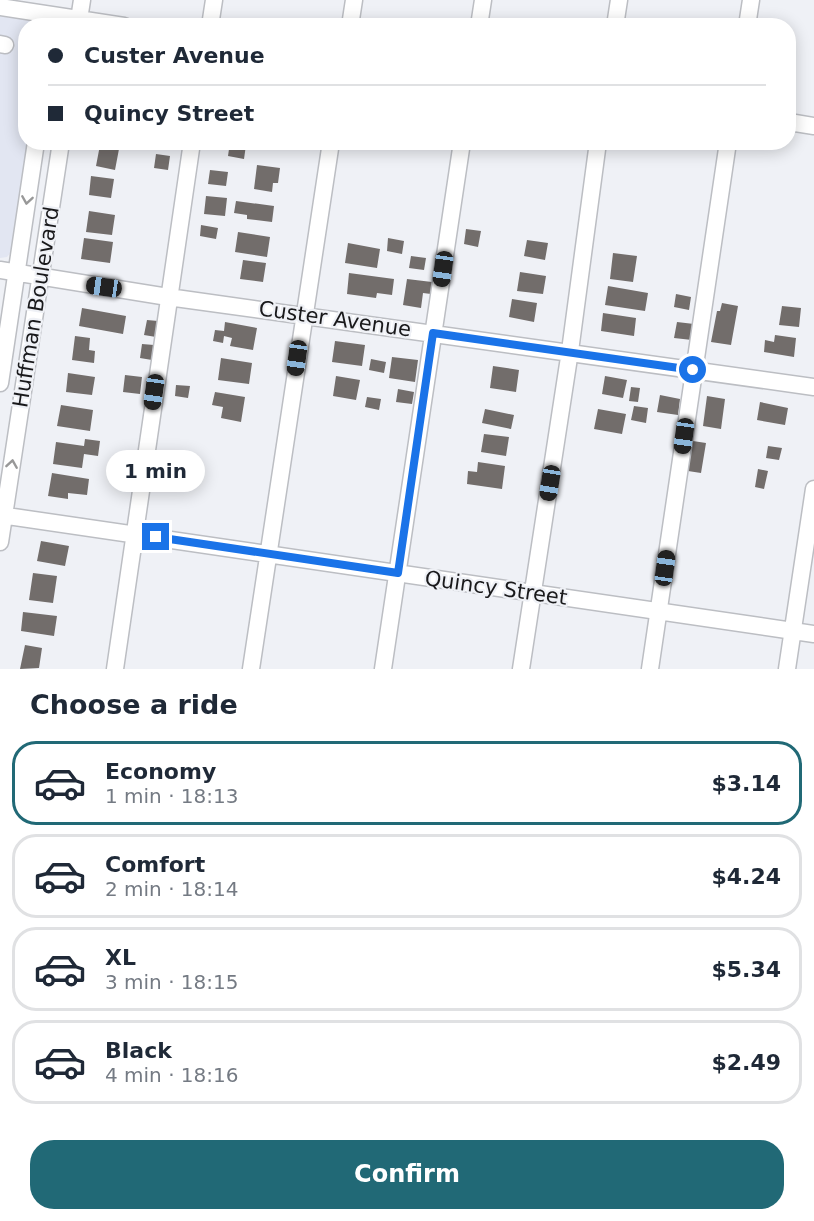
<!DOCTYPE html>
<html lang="en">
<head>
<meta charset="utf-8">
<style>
  :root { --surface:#fff; --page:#f2f2f3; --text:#1f2937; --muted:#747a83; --line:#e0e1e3; --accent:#216976 }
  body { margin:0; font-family:"DejaVu Sans",sans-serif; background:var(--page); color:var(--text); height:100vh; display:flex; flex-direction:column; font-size:22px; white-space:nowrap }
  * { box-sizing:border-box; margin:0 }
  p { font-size:20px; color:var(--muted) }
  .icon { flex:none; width:33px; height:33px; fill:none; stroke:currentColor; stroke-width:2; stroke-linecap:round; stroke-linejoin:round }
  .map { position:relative; height:669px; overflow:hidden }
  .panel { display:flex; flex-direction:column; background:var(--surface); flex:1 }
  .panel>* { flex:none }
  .top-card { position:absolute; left:18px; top:18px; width:778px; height:132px; border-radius:24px; box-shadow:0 3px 15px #0003; display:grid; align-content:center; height:132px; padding:0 30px; background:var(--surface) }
  .end { position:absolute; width:27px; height:27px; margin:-14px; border:8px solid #1a73e8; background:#fff; box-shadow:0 0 0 3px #fff }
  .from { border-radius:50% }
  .bubble { position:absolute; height:42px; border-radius:21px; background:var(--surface); box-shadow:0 3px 15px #0003; font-size:20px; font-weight:800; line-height:42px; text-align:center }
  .car { position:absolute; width:18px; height:36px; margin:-18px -9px; border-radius:8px; box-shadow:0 0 4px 2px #0007; background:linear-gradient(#222 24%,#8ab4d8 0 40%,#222 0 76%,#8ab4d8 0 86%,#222 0) }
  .top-card b { display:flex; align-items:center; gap:21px; height:57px; font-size:22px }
  .top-card b+b { border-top:2px solid var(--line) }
  .top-card i { width:15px; height:15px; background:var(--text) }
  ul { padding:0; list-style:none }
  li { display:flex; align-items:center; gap:18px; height:84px; margin:0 12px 9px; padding:0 18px; border:3px solid var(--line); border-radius:24px }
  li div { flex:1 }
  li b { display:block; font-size:22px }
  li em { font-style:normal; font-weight:800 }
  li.current { border-color:var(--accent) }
  li>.icon { width:54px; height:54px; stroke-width:1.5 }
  h2 { padding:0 30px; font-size:27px; line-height:72px }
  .cta { display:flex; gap:12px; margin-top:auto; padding:12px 30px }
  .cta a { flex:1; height:69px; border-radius:24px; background:var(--accent); color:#fff; font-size:24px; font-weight:800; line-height:69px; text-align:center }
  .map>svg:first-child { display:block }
</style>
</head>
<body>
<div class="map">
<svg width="814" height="669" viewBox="0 0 814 669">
  <rect width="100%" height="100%" fill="#eff1f6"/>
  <!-- built -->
  <path fill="#e2e6f2" d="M0,0L47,7L45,25L26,26V142L28,143L11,252L7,257L0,258Z"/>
  <!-- building -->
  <path fill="#726d6b" d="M230,142L246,145L244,159L228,156Z
    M100,145L119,149L115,170L96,166Z
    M156,154L170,156L168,170L154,168Z
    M257,165L280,168L278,183H273L272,192L254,189Z
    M210,170L228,172L226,186L208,184Z
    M91,176L114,179L111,198L89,195Z
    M206,196L227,198L225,216L204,214Z
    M236,201L274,206L272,222L247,219V215L234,213Z
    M89,211L115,215L112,235L86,232Z
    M201,225L218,228L216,239L200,236Z
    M466,229L481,231L478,247L464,244Z
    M238,232L270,237L267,257L235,252Z
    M84,238L113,242L110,263L81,259Z
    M388,238L404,241L402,254L387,251Z
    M527,240L548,243L545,260L524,256Z
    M348,243L380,249L377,268L345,263Z
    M613,253L637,256L633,282L610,279Z
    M411,256L426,258L424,270L409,268Z
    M243,260L266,263L263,282L240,279Z
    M520,272L546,276L543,294L517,291Z
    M349,273L394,279L392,295L377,293L376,298L347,294Z
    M407,279L432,282L431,294L423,293L421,308L403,305Z
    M608,286L648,293L645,311L605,305Z
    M676,294L691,297L689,310L674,307Z
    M512,299L537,303L534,322L509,317Z
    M722,303L738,306L731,345L711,342L717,311H720Z
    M782,306L801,308L799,327L779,325Z
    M82,308L126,316L123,334L79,326Z
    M603,313L636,318L634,336L601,331Z
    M147,320L158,321L156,337L144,335Z
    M225,322L257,328L253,350L230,346L232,338L224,336L223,343L213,341L215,330L224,331Z
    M677,322L694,324L692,340L674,338Z
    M775,335L796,338L794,357L764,352L765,340L774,342Z
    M75,336L90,338L89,350L95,351L94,363L72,360Z
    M335,341L365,345L362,366L332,362Z
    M142,344L154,345L152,360L140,358Z
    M392,357L418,360L415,382L389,378Z
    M221,358L252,363L249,384L218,380Z
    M371,359L386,362L384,373L369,370Z
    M493,366L519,370L516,392L490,388Z
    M68,373L95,377L92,395L66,392Z
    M125,375L142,377L140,394L123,392Z
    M336,376L360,380L356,400L333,396Z
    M605,376L627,380L623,398L602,394Z
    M176,385L190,386L188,398L175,396Z
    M631,387L640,388L638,402L629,401Z
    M398,389L414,392L412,404L396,402Z
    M215,392L245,397L241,422L221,418L223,407L212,405Z
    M660,395L680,399L678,415L657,412Z
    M707,396L725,399L721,429L703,426Z
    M367,397L381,399L379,410L365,407Z
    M760,402L788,408L785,425L757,420Z
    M61,405L93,410L90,431L57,426Z
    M634,406L648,408L646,423L631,420Z
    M485,409L514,415L511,429L482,423Z
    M598,409L626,414L622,434L594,429Z
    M484,434L509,437L506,456L481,452Z
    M85,439L100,441L98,456L84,454L82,468L53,464L56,442L84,446Z
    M693,441L706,443L701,473L688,471Z
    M768,446L782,448L779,460L766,458Z
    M478,462L505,466L502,489L467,484L468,471L477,472Z
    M758,469L768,471L764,489L755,487Z
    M52,473L89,479L87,495L68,493V499L48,496Z
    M41,541L69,546L65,566L37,561Z
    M33,573L57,576L53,603L29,600Z
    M23,612L57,616L54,636L21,631Z
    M25,645L42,648L39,668L20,669Z"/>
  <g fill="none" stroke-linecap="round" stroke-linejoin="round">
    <!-- minor casing -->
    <g stroke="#bcbec3" stroke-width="19">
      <path id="minor" d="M0,7L124,26
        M78,26L82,0
        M210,26L214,0
        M350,26L354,0
        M479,26L483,0
        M615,26L619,0
        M747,26L751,0
        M0,44L5,45
        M789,122L814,126
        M0,270L168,297L814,387
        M0,383L36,142
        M0,515L814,634
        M0,542L61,142
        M115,669L192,142
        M251,669L331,142
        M383,669L462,142
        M521,669L570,351L598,142
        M650,669L728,142
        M787,669L814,489"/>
    </g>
    <!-- minor -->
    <use href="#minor" stroke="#fff" stroke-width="16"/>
  </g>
  <!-- one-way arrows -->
  <defs><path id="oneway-chevron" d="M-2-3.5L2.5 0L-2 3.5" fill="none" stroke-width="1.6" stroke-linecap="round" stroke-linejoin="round" transform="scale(1.5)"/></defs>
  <g stroke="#989898">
    <use href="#oneway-chevron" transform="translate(27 200) rotate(99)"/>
    <use href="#oneway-chevron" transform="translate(12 464) rotate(-81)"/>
  </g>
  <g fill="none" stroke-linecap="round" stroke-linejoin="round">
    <!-- route -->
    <path stroke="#1a73e8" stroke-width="8" d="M156,537L398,573L433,333L693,370"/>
  </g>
  <g text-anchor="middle" stroke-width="4.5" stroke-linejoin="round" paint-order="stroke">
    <!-- street labels -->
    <g font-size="21" fill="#19191b" stroke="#eff1f6">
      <text transform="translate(36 307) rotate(-81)" y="7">Huffman Boulevard</text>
      <text transform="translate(335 319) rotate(8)" y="7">Custer Avenue</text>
      <text transform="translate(496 588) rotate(8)" y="7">Quincy Street</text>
    </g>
  </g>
</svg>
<i class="end from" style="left:693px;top:370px"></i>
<i class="end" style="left:156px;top:537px"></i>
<div class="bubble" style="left:106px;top:450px;width:99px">1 min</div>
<i class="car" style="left:443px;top:269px;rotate:188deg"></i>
<i class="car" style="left:104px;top:287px;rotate:278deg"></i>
<i class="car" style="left:297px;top:358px;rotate:188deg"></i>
<i class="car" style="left:154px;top:392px;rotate:188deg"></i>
<i class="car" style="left:684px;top:436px;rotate:188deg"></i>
<i class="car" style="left:550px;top:483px;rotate:189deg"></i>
<i class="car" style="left:665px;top:568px;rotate:8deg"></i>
<div class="top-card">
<b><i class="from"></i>Custer Avenue</b>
<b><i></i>Quincy Street</b>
</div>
</div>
<section class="panel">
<h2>Choose a ride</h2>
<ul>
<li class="current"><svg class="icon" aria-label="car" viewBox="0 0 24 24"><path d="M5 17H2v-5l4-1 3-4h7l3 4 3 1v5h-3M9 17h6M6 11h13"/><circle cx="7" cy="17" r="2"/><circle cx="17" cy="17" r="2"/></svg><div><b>Economy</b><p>1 min · 18:13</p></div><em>$3.14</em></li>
<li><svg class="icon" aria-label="car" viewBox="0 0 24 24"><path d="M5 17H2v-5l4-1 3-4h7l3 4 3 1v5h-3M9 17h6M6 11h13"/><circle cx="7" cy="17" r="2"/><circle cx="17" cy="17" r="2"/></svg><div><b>Comfort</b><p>2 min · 18:14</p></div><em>$4.24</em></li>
<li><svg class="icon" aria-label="car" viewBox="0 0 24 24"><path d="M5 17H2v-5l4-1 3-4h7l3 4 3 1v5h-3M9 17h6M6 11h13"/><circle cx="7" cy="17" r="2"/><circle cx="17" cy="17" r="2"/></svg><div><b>XL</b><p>3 min · 18:15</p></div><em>$5.34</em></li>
<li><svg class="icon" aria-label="car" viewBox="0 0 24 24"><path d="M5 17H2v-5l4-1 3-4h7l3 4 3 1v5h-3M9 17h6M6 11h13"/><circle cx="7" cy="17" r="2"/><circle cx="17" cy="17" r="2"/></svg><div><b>Black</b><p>4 min · 18:16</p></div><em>$2.49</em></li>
</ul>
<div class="cta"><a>Confirm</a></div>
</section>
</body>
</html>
